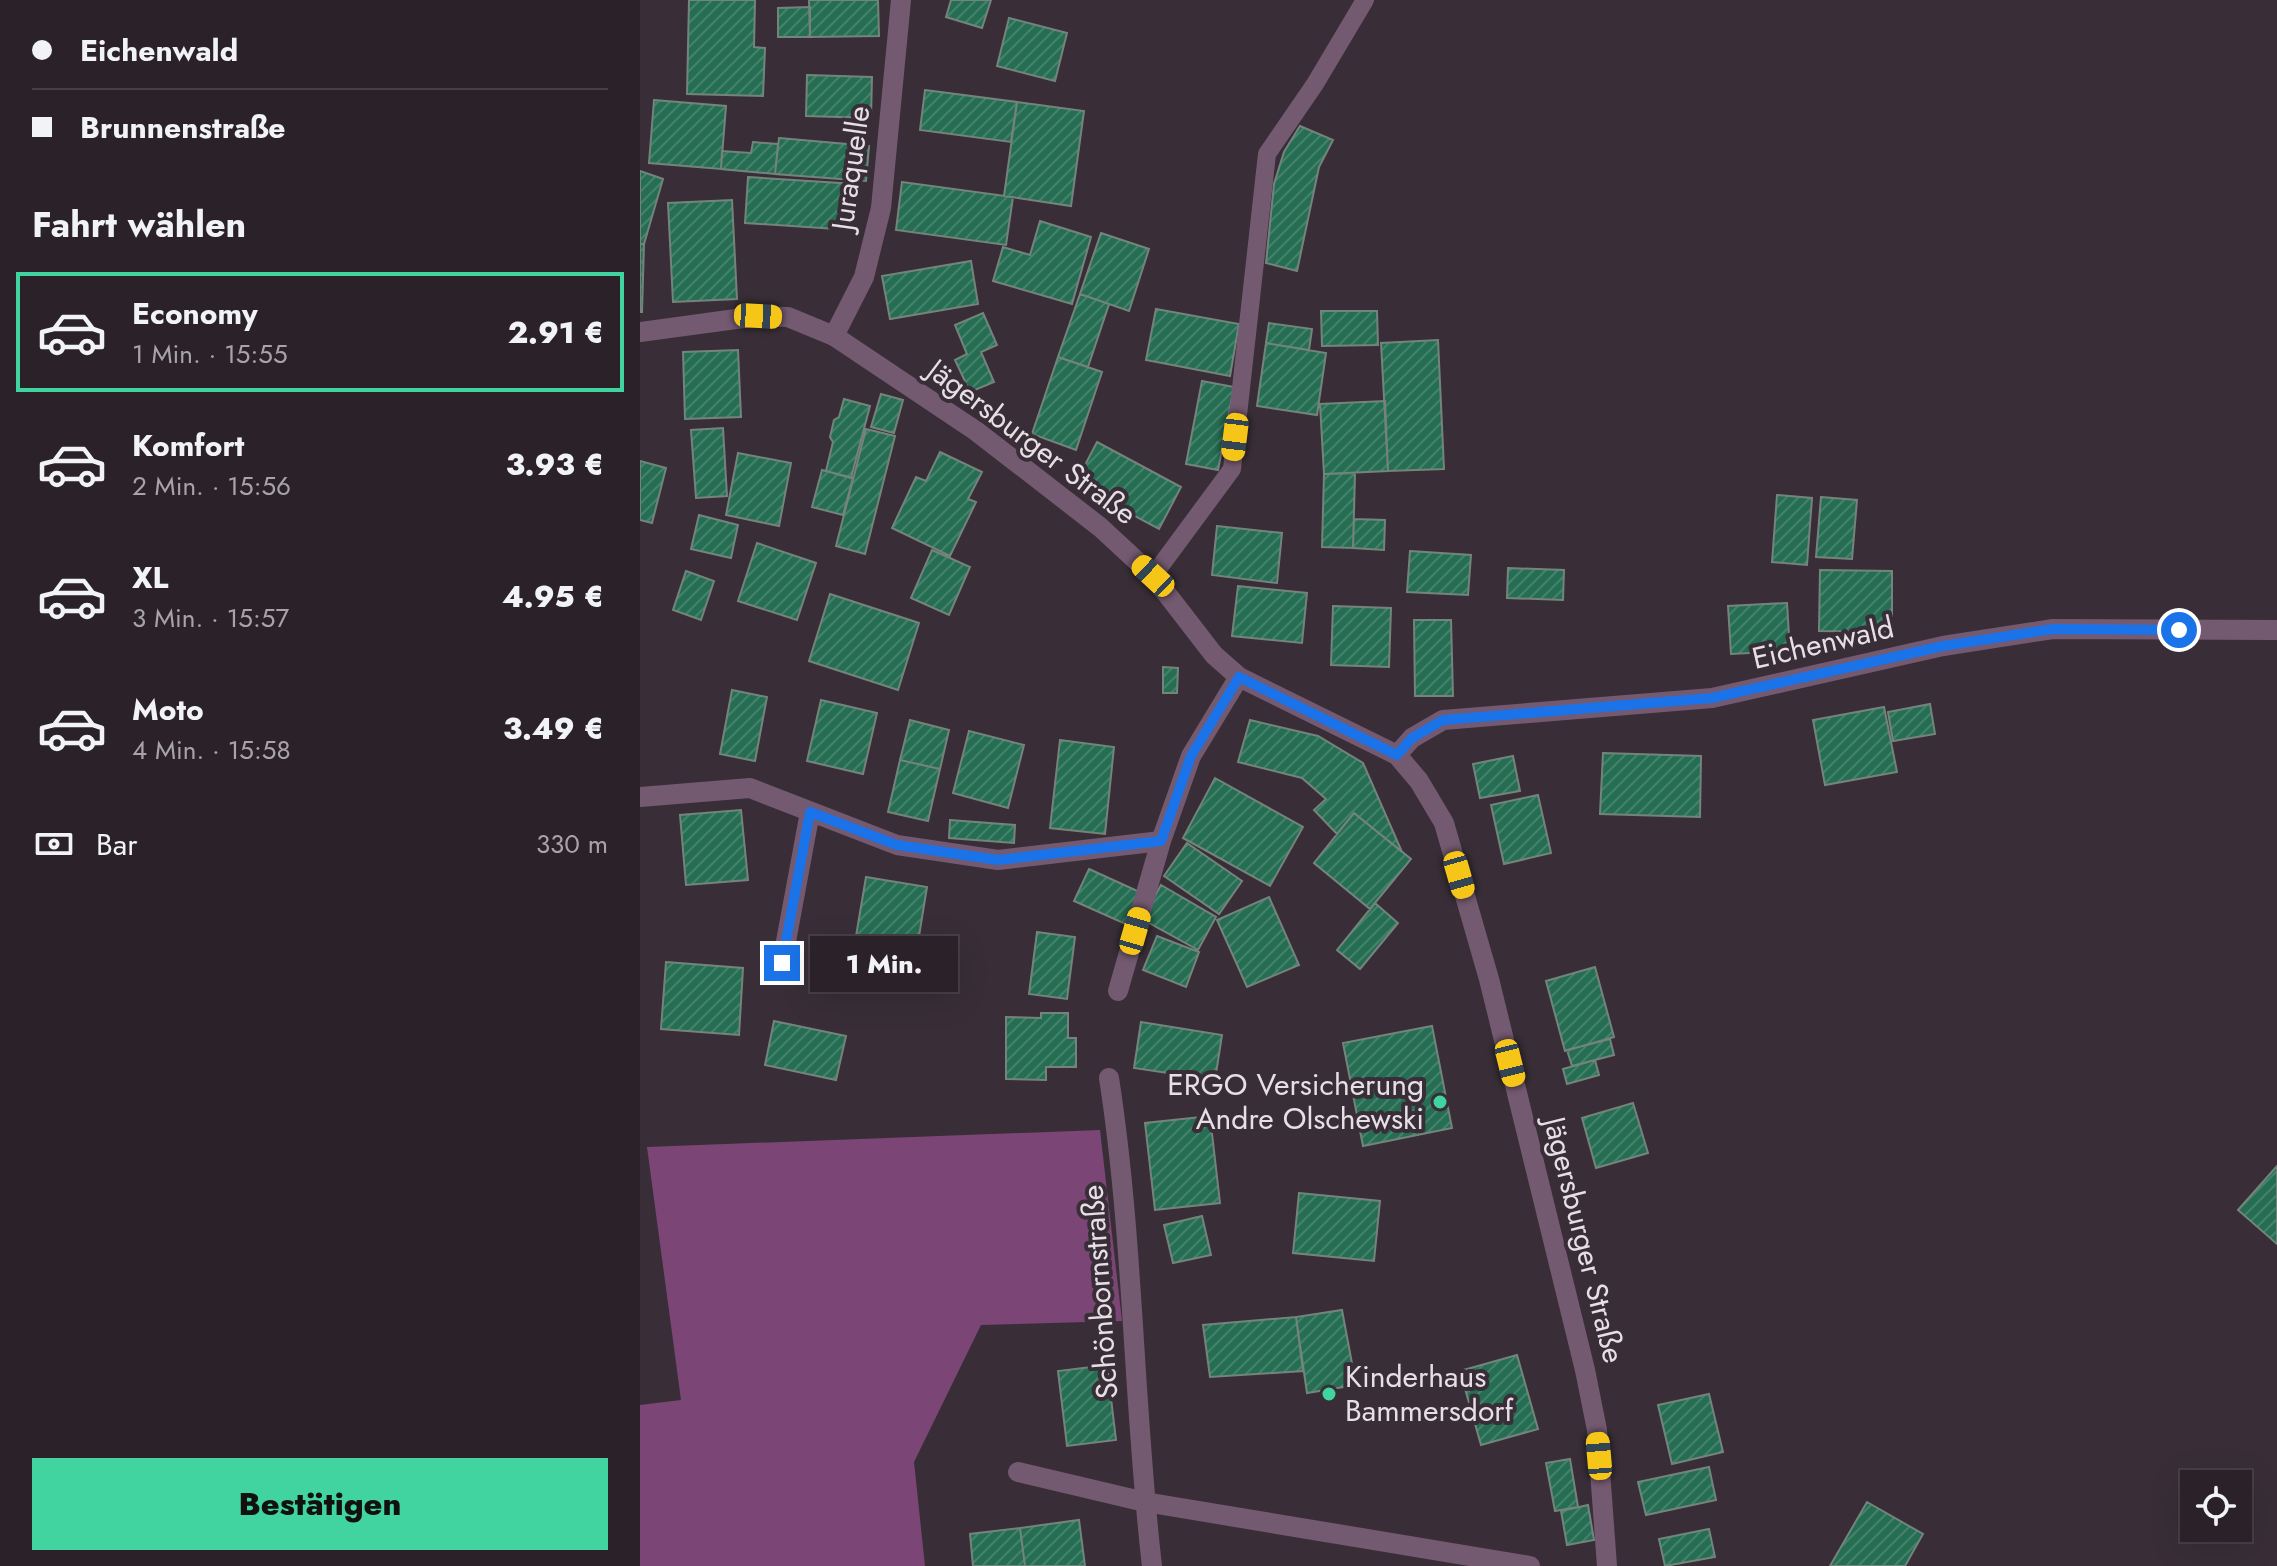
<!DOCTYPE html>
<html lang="de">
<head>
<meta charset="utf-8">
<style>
  :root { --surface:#2b2229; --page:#372f35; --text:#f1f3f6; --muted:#a6a4a8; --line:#473f46; --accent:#42d4a0 }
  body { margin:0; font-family:Jost,sans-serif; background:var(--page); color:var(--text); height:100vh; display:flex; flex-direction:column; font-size:30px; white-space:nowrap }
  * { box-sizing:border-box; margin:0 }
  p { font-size:26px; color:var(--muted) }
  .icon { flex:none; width:44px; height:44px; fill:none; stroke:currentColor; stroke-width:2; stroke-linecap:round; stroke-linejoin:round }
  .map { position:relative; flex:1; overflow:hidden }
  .panel { display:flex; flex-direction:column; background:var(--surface); width:640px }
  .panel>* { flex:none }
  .banner { display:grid; align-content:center; height:176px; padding:0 32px; background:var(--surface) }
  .tools { position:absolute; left:1540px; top:1470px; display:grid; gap:16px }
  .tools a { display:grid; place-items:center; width:72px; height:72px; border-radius:0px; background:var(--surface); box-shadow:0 8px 32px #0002,0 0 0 2px var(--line); font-size:40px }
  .end { position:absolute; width:36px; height:36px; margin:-18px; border:10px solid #1a73e8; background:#fff; box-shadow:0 0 0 4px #fff }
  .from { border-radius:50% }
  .bubble { position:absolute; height:56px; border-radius:0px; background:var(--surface); box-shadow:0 8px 32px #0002,0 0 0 2px var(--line); font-size:26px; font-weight:800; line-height:56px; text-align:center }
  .car { position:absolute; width:24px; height:48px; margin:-24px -12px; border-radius:10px; box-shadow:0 0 6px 2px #0007; background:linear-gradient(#f5c518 24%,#345 0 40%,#f5c518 0 76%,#345 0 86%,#f5c518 0) }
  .banner b { display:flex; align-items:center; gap:28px; height:76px; font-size:30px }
  .banner b+b { border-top:2px solid var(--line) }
  .banner i { width:20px; height:20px; background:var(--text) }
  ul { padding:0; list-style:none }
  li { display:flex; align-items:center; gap:24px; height:120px; margin:0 16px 12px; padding:0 16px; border:4px solid transparent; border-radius:0px }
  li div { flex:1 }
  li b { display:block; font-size:30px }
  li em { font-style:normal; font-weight:800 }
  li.on { border-color:var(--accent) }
  li>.icon { width:72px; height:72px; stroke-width:1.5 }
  h2 { padding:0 32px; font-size:36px; line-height:96px }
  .pay { display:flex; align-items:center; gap:20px; height:88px; padding:0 32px; font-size:30px }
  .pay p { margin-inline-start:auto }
  .action { display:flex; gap:16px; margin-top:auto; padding:16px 32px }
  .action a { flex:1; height:92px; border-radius:0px; background:var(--accent); color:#111; font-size:32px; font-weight:800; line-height:92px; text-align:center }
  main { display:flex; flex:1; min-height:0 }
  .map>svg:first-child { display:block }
</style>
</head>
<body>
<main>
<section class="panel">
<div class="banner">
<b><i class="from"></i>Eichenwald</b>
<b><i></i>Brunnenstraße</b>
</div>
<h2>Fahrt wählen</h2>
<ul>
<li class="on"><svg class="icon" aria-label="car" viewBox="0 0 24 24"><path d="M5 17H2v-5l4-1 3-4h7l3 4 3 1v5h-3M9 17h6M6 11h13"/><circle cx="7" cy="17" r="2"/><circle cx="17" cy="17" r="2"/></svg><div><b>Economy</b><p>1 Min. · 15:55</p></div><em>2.91 €</em></li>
<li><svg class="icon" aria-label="car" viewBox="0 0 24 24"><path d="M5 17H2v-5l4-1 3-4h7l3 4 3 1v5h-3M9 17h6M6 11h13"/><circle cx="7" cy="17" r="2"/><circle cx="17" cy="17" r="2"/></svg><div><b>Komfort</b><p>2 Min. · 15:56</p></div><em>3.93 €</em></li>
<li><svg class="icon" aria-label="car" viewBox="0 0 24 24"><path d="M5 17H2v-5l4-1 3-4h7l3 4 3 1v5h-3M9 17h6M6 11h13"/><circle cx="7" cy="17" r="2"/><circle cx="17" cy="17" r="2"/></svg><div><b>XL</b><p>3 Min. · 15:57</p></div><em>4.95 €</em></li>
<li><svg class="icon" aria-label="car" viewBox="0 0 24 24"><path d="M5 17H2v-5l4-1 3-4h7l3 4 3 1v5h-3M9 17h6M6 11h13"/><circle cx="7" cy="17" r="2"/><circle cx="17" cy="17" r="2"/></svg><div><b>Moto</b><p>4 Min. · 15:58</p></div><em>3.49 €</em></li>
</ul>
<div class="pay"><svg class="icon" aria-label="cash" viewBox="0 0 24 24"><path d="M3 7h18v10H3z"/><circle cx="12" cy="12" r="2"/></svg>Bar<p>330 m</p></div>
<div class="action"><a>Bestätigen</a></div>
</section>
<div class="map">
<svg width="1637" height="1566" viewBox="0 0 1637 1566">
  <defs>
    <pattern id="building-hatch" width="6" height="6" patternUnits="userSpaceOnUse" patternTransform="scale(2)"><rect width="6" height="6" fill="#256e53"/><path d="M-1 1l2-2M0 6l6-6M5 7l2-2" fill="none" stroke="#45826c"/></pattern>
  </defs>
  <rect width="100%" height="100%" fill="#392e37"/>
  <!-- green -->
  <path fill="#7b4675" d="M460,1130L482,1321L341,1325L274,1462L285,1566H0V1405L41,1400L7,1147Z"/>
  <!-- building -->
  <path fill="url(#building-hatch)" stroke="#74847c" stroke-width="2" d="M49,0H115L114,47L125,48L123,96L47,94Z
    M169,0H238L239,36L170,37Z
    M311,0H351L342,28L306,17Z
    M170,7V37H138V8Z
    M369,18L427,33L415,81L357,66Z
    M167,75L232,77L231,118L166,116Z
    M285,90L377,102L371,142L280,130Z
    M14,100L86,106L81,169L9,163Z
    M377,102L444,111L431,206L364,196Z
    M660,126L693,140L679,167L657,271L626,263L634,184L644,152Z
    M139,138L229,146L226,181L135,174Z
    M113,142L138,144L135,174L81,169L82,151L111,153Z
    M0,171L23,179L4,244H0Z
    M108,177L215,184L211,230L105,223Z
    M262,182L373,197L366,245L256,230Z
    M92,200L97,299L33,302L28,203Z
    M400,221L451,237L432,304L353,281L363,247L390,255Z
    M461,233L509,249L489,311L440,294Z
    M0,244H4L2,312H0Z
    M331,261L338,304L250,319L242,276Z
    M440,294L469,304L448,367L418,357Z
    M516,309L599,324L590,376L506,360Z
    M681,311H737L738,345L682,346Z
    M343,313L357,345L341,352L354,382L330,392L315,360L327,354L315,325Z
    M629,323L672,329L669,350L626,343Z
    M798,340L804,469L748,471L741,343Z
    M626,343L686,353L677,415L617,406Z
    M98,350L101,417L45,419L43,352Z
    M418,357L462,372L436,450L392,434Z
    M562,381L594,387L578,470L546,464Z
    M241,394L263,400L254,433L231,427Z
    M204,399L230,406L211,478L186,471L193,442L190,437L194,420L199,417Z
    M745,401L748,471L684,474L680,404Z
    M83,428L87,496L56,498L51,430Z
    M226,429L255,436L225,554L196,546Z
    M457,442L541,487L519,529L435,484Z
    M300,452L342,472L328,499L336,502L310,556L252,528L276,477L286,481Z
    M98,453L151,463L139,526L86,515Z
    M0,461L26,468L12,523L0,520Z
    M182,470L213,478L203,515L172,507Z
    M715,473L713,548L682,547L684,474Z
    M1137,495L1172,498L1167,565L1132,562Z
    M1181,497L1217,500L1212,559L1176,557Z
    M59,515L98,525L91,558L51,549Z
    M714,519L745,520L744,550L713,548Z
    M577,526L642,533L637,583L572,575Z
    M117,543L176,563L157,620L98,601Z
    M292,550L330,567L309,615L271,598Z
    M770,551L831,555L828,595L767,592Z
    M868,568L924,570L923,600L867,598Z
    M1180,570L1252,571V632L1179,631Z
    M46,571L74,581L61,620L33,610Z
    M598,586L667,593L662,643L592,636Z
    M190,594L279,623L258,690L169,661Z
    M1147,603L1150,651L1091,654L1088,606Z
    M693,606L751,608L749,667L691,665Z
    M774,620H811L813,696H775Z
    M523,667L538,668L537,693H523Z
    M92,690L127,697L115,761L80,754Z
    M181,700L237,713L223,774L167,761Z
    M1290,704L1295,734L1253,741L1248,712Z
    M1244,707L1257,772L1185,785L1173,720Z
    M270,720L309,730L300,769L260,760Z
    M610,720L678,736L723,763L762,852L714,813L697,834L674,810L686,799L662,778L598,762Z
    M329,731L384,745L368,808L313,793Z
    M420,740L474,747L465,834L410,828Z
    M963,753L1061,756L1060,817L960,814Z
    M873,756L880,791L840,798L833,764Z
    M260,760L300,769L288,821L248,812Z
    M575,778L663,827L630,886L543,838Z
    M898,795L911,853L864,864L851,805Z
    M101,810L108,880L46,885L40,815Z
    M714,813L771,859L730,909L674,863Z
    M310,820L375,825L374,843L309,838Z
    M547,843L602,881L579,914L524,876Z
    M449,869L504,894L490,926L434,901Z
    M226,877L287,887L270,991L232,985L237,958L213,954Z
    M521,885L576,917L558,950L502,919Z
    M629,897L659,965L607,987L577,920Z
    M735,903L758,923L720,969L697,950Z
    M397,932L435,937L427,999L389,994Z
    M517,936L559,952L546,987L503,970Z
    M26,962L103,968L99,1035L21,1029Z
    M955,967L974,1037L925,1051L906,981Z
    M401,1013H428V1038H436V1067H406V1080L366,1079V1017L401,1018Z
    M134,1021L206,1036L196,1080L125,1065Z
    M501,1022L582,1035L575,1080L494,1068Z
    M792,1026L812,1128L723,1146L703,1043Z
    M970,1039L974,1055L932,1066L927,1050Z
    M955,1060L959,1075L927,1084L923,1069Z
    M993,1103L1008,1153L956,1168L942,1118Z
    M570,1116L580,1203L515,1210L505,1123Z
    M1637,1166V1244L1598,1210Z
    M659,1193L740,1201L734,1261L653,1253Z
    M562,1216L571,1255L533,1263L524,1225Z
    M702,1310L716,1385L667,1393L656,1317Z
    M656,1317L663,1371L570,1377L563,1325Z
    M877,1355L898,1429L841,1445L820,1371Z
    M467,1365L476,1440L427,1446L418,1371Z
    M1069,1394L1083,1452L1032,1464L1018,1405Z
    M930,1459L938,1507L915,1511L906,1463Z
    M1069,1467L1076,1500L1006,1515L998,1482Z
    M1227,1502L1283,1534L1265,1566H1190Z
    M948,1505L954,1540L927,1545L921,1511Z
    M439,1520L445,1566H385L380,1528Z
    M380,1528L385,1566H333L330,1534Z
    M1069,1529L1075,1557L1025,1566L1019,1539Z"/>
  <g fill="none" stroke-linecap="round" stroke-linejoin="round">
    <!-- service -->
    <path stroke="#745a71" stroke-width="18" d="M513,576L592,469L627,154L675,84L725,0"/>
    <!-- minor -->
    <path stroke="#745a71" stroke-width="20" d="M194,336L224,277L241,208L261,0
      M757,755L772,738L803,720L1072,698L1303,646L1413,629L1637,630
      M0,797L110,788L257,845L358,860L521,841
      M142,963L170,812
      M478,991L521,841L551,756L599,677
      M469,1078C494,1239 493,1404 512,1566
      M378,1472L505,1502L890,1566"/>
    <!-- tertiary -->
    <path stroke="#745a71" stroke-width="20" d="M0,332L118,316L148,317L194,336L336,431L460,527L513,576L574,655L599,677L757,755L779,781L804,823L849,979L945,1370L957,1430L967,1566"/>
  </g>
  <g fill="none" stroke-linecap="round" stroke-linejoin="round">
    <!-- route -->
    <path stroke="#1a73e8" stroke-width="10" d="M142,963L170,812L257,845L358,860L521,841L551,756L599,677L757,755L772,738L803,720L1072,698L1303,646L1413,629L1539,630"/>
  </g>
  <!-- markers -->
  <g fill="#42d4a0" stroke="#392e37" stroke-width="3">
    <circle cx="800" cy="1102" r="8"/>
    <circle cx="689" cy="1394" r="8"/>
  </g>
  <g text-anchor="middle" stroke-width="8" stroke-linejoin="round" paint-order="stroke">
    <!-- street labels -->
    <g font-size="30" fill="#e6dfe5" stroke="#392e37">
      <text transform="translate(211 168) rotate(-82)" y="10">Juraquelle</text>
      <text transform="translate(392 442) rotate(37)" y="10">Jägersburger Straße</text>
      <text transform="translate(1183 643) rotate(-13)" y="10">Eichenwald</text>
      <text transform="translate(944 1240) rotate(76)" y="10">Jägersburger Straße</text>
      <text transform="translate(460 1292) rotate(-94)" y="10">Schönbornstraße</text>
    </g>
    <!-- poi labels -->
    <g font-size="30" fill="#e6dfe5" stroke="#392e37" text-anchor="end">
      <text x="784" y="1095">ERGO Versicherung<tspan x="784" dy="34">Andre Olschewski</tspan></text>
      <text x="705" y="1387" text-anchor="start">Kinderhaus<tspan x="705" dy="34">Bammersdorf</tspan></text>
    </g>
  </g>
</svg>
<div class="tools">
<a><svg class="icon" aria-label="locate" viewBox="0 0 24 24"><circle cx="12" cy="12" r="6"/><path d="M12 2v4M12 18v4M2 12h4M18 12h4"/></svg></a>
</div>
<i class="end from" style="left:1539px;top:630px"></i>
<i class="end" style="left:142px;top:963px"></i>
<div class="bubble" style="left:170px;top:936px;width:148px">1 Min.</div>
<i class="car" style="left:118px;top:316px;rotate:93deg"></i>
<i class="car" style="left:595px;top:437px;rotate:187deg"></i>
<i class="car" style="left:513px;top:576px;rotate:313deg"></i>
<i class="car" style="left:819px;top:875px;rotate:164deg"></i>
<i class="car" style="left:495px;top:931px;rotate:16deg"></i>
<i class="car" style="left:870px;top:1063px;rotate:166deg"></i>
<i class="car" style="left:959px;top:1456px;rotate:355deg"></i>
</div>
</main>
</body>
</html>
